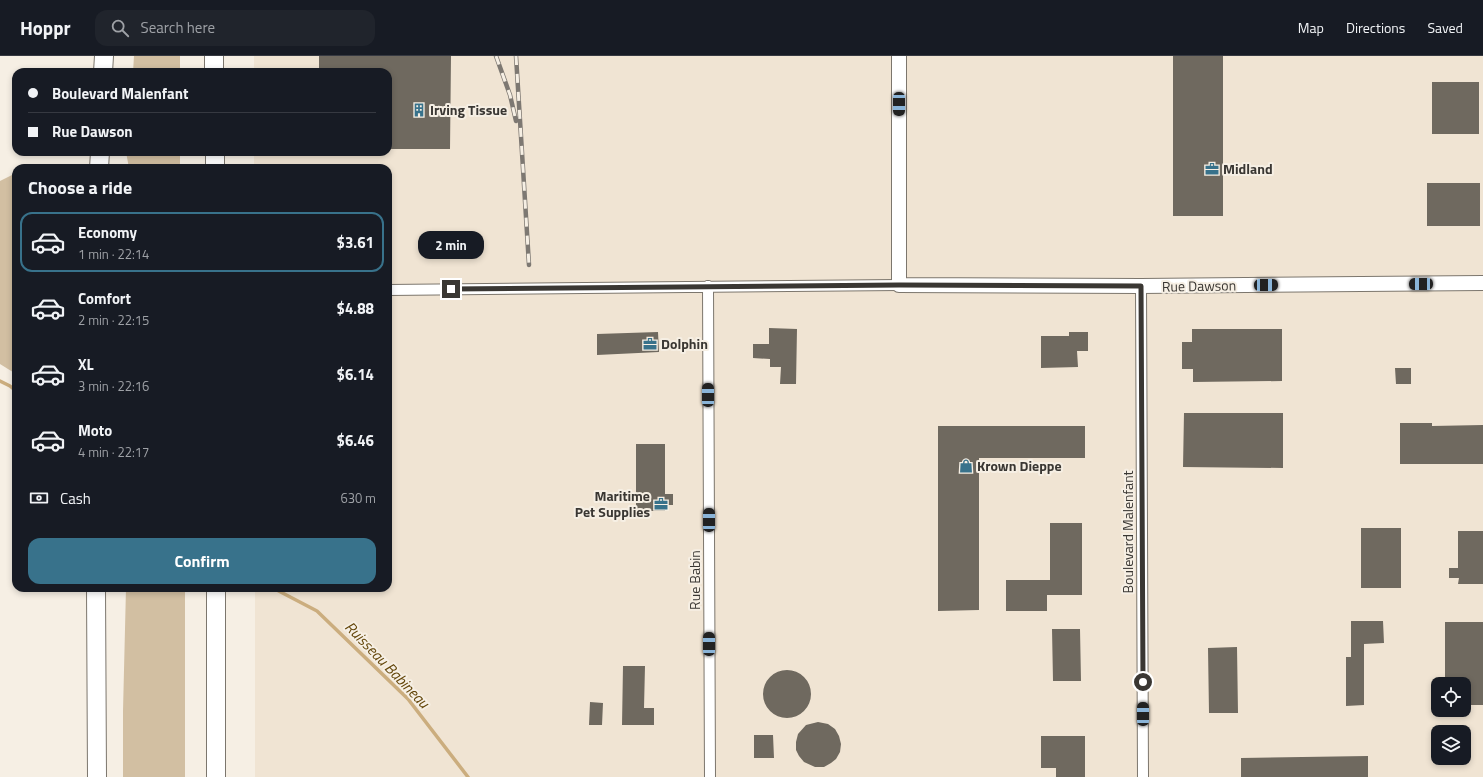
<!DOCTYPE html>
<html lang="en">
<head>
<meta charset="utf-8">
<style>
  :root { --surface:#171b24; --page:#20242c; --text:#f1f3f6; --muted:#9ea1a6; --line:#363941; --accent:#38728b }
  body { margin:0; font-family:"Titillium Web",sans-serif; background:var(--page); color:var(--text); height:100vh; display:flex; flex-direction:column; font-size:15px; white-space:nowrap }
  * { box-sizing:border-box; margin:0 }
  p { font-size:13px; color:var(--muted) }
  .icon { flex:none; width:22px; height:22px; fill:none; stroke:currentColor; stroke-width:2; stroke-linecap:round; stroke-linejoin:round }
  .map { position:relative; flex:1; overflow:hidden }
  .details { position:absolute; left:12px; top:108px; width:380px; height:428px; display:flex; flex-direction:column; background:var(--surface); border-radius:12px; box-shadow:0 2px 6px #0003 }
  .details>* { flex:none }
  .banner { position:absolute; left:12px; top:12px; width:380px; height:88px; border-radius:12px; box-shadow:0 2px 6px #0003; display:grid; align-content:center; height:88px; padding:0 16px; background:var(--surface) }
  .tools { position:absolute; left:1431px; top:621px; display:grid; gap:8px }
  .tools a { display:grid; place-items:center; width:40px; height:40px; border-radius:8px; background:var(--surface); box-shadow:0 2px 6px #0003; font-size:20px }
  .end { position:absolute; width:18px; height:18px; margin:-9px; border:5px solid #3a3733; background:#fff; box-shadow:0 0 0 2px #fff }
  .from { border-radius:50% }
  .bubble { position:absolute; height:28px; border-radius:12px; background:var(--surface); box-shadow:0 2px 6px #0003; font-size:13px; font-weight:700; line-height:28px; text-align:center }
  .car { position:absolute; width:12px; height:24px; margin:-12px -6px; border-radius:5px; box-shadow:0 0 3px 1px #0007; background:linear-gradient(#222 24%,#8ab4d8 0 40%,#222 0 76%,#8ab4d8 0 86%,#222 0) }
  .banner b { display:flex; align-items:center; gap:14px; height:38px; font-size:15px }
  .banner b+b { border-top:1px solid var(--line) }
  .banner i { width:10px; height:10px; background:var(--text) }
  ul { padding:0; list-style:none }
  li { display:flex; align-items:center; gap:12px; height:60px; margin:0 8px 6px; padding:0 8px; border:2px solid transparent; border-radius:12px }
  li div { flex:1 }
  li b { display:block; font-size:15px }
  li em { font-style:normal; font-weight:700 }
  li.active { border-color:var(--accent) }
  li>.icon { width:36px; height:36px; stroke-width:1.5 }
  h2 { padding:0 16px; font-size:18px; line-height:48px }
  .pay { display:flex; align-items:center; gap:10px; height:44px; padding:0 16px; font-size:15px }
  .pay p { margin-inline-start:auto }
  .button { display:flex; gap:8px; margin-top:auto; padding:8px 16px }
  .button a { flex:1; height:46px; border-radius:12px; background:var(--accent); color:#fff; font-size:16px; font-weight:700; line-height:46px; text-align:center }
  header { display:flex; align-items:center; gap:24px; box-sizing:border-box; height:56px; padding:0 20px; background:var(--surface); border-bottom:1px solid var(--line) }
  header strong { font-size:19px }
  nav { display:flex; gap:22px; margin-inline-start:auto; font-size:14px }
  .search { width:280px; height:36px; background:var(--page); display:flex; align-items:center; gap:10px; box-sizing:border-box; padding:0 14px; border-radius:12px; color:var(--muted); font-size:15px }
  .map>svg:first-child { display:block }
</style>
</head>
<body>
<header>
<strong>Hoppr</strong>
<div class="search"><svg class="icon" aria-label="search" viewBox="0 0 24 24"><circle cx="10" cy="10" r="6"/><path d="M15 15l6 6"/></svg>Search here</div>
<nav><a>Map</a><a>Directions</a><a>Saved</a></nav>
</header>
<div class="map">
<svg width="1483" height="721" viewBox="0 0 1483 721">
  <rect width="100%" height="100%" fill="#f6efe4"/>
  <!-- built -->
  <path fill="#f0e4d3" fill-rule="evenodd" d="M254,0H1483V721H255V532H388V112H254V96H388V16H254ZM1438,628H1464V654H1438ZM1438,676H1464V702H1438Z"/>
  <!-- green -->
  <path fill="#d2bfa2" d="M134,0H180V16H133Z
    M126,96H180V112H129Z
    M16,117V318L0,308V125Z
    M126,532H173L185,536V721H123V655Z"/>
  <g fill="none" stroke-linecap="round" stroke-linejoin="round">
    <!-- stream -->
    <path stroke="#cbad7e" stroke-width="3.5" d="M0,325L10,330L16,335
      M273,532L317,555L408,643L468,721"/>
  </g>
  <!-- building -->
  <path fill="#6f695f" d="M319,0H451L450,93H388V16H319Z
    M1173,0H1223V160H1173Z
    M1432,26H1479V78H1432Z
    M1427,127H1480V170H1427Z
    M769,272L797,273L796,328H780L781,311H770V303L753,302V288H769Z
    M1192,273H1282V325L1193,326V313H1182V286H1192Z
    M658,276L659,296L597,299V278Z
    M1069,276H1088V295H1077L1078,311L1041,312V280H1069Z
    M1395,312H1411V328H1396Z
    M1184,357H1283V412L1183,411Z
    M1400,367H1432V370L1483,369V408H1400Z
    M938,370H1085V402H979V554L938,555Z
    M636,388H665V438H673V449H665V455H636Z
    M1050,467H1082V539H1047V555H1006V524H1050Z
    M1361,472H1401V532H1361Z
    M1458,475H1483V528H1458L1459,522H1449V512H1458Z
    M1351,565H1383L1384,587L1364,588V649L1346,650V601H1351Z
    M1445,566H1483V649H1464V628H1445Z
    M1052,573H1080L1081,625H1053Z
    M1237,591L1238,657H1209L1208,592Z
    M623,610H645L644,652H654V669H622Z
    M763 638a24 24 0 1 1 48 0a24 24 0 1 1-48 0Z
    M590,646L603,647L602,669H589Z
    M818,666L828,668L835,673L839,680L841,688L840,696L836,703L831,707L824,711H815L804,706L799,700L796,694V686L798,678L806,669Z
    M754,679H773L774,702H754Z
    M1041,680H1085V721H1056V712H1041Z
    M1368,700V721H1241V702Z"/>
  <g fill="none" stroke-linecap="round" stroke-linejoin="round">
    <!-- street casing -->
    <g stroke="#7c766d" stroke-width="12">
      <path id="street" d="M708,230L710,721
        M1141,230L1143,721
        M388,234L899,229"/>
    </g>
    <!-- secondary casing -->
    <g stroke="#7c766d" stroke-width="16">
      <path id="secondary" d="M899,0V229L1141,230L1483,227"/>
    </g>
    <!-- highway casing -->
    <g stroke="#7c766d" stroke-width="20">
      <path id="highway" d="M214,0V16
        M103,16L104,0
        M215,96V112
        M99,112L100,96
        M96,532L97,721
        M216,532V721"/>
    </g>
    <!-- street -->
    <use href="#street" stroke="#fff" stroke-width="10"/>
    <!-- secondary -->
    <use href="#secondary" stroke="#fff" stroke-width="14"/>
    <!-- highway -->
    <use href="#highway" stroke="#fff" stroke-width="18"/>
    <!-- rail casing -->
    <g stroke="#7d7872" stroke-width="4.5">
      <path id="rail" d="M496,0L510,39L516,65
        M516,0L529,209"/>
    </g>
    <!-- rail -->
    <use href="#rail" stroke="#f6efe4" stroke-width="3" stroke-dasharray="9" stroke-linecap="butt"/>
  </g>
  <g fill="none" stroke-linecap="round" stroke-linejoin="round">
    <!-- route -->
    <path stroke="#3a3733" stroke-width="5" d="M451,233L899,229L1141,230L1143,626"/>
  </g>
  <!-- icons -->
  <defs>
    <g id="building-bare" transform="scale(1.08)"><path d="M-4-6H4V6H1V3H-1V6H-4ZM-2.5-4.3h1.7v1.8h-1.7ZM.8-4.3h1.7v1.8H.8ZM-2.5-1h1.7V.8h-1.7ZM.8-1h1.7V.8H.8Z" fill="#38728b" stroke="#f6efe4" stroke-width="2.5" paint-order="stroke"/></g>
    <g id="office-bare" transform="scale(1.08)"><path d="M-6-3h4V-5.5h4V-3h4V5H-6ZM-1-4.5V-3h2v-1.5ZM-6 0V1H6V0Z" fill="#38728b" stroke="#f6efe4" stroke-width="2.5" paint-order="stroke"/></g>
    <g id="shop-bare" transform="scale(1.08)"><path d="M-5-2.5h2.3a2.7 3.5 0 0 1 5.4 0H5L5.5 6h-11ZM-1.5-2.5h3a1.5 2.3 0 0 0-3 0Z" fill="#38728b" stroke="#f6efe4" stroke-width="2.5" paint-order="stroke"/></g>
  </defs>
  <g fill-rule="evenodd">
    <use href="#building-bare" x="419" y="54"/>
    <use href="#office-bare" x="1212" y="113"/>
    <use href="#office-bare" x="650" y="288"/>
    <use href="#shop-bare" x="966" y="410"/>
    <use href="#office-bare" x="661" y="448"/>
  </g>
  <g text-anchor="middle" stroke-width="4" stroke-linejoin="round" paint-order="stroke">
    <!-- poi labels -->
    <g font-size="14" font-weight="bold" fill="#3a3733" stroke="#f6efe4" text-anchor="start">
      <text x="430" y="59">Irving Tissue</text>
      <text x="1223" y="118">Midland</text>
      <text x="661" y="293">Dolphin</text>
      <text x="977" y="415">Krown Dieppe</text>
      <text x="650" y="445" text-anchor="end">Maritime<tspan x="650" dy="16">Pet Supplies</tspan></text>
    </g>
    <!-- street labels -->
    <g font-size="14" fill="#3a3733" stroke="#f6efe4">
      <text transform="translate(1199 230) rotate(-1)" y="5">Rue Dawson</text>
      <text transform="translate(1128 476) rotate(-90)" y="5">Boulevard Malenfant</text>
      <text transform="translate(695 524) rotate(-90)" y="5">Rue Babin</text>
    </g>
    <!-- water labels -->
    <g font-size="15" font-style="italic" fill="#634509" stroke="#f6efe4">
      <text transform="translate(387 609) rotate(46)" y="5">Ruisseau Babineau</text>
    </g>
  </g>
</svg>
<div class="tools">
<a><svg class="icon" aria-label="locate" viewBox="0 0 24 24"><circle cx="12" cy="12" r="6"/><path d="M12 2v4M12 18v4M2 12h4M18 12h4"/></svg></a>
<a><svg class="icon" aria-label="layers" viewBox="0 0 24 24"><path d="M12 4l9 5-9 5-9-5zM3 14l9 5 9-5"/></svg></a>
</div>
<i class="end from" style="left:1143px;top:626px"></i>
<i class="end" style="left:451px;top:233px"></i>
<div class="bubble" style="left:418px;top:175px;width:66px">2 min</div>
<i class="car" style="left:899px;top:48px;rotate:180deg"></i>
<i class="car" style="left:1421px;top:228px;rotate:269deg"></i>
<i class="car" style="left:1266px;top:229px;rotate:89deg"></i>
<i class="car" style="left:708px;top:339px;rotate:0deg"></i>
<i class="car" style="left:709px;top:464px;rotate:0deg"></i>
<i class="car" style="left:709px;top:588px;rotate:0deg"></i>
<i class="car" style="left:1143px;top:658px;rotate:0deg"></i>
<div class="banner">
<b><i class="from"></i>Boulevard Malenfant</b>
<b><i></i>Rue Dawson</b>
</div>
<section class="details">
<h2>Choose a ride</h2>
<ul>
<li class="active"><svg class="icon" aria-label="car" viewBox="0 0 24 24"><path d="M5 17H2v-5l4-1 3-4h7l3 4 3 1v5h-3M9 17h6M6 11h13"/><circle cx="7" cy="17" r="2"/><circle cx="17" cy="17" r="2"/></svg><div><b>Economy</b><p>1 min · 22:14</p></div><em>$3.61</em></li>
<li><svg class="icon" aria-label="car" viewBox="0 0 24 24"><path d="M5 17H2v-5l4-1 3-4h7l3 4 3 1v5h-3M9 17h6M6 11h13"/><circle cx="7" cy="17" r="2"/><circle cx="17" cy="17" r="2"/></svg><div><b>Comfort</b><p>2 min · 22:15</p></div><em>$4.88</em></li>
<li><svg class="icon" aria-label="car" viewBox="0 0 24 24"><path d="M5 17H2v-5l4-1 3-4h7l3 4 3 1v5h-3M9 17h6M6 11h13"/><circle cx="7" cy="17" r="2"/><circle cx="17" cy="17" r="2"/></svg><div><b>XL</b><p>3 min · 22:16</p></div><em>$6.14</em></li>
<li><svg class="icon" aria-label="car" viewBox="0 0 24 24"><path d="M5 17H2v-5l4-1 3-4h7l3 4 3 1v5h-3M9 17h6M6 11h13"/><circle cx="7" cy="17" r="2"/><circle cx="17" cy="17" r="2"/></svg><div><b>Moto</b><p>4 min · 22:17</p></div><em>$6.46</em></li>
</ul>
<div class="pay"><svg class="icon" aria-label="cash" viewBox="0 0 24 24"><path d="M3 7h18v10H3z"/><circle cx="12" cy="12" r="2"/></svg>Cash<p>630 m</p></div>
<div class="button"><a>Confirm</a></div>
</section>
</div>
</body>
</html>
